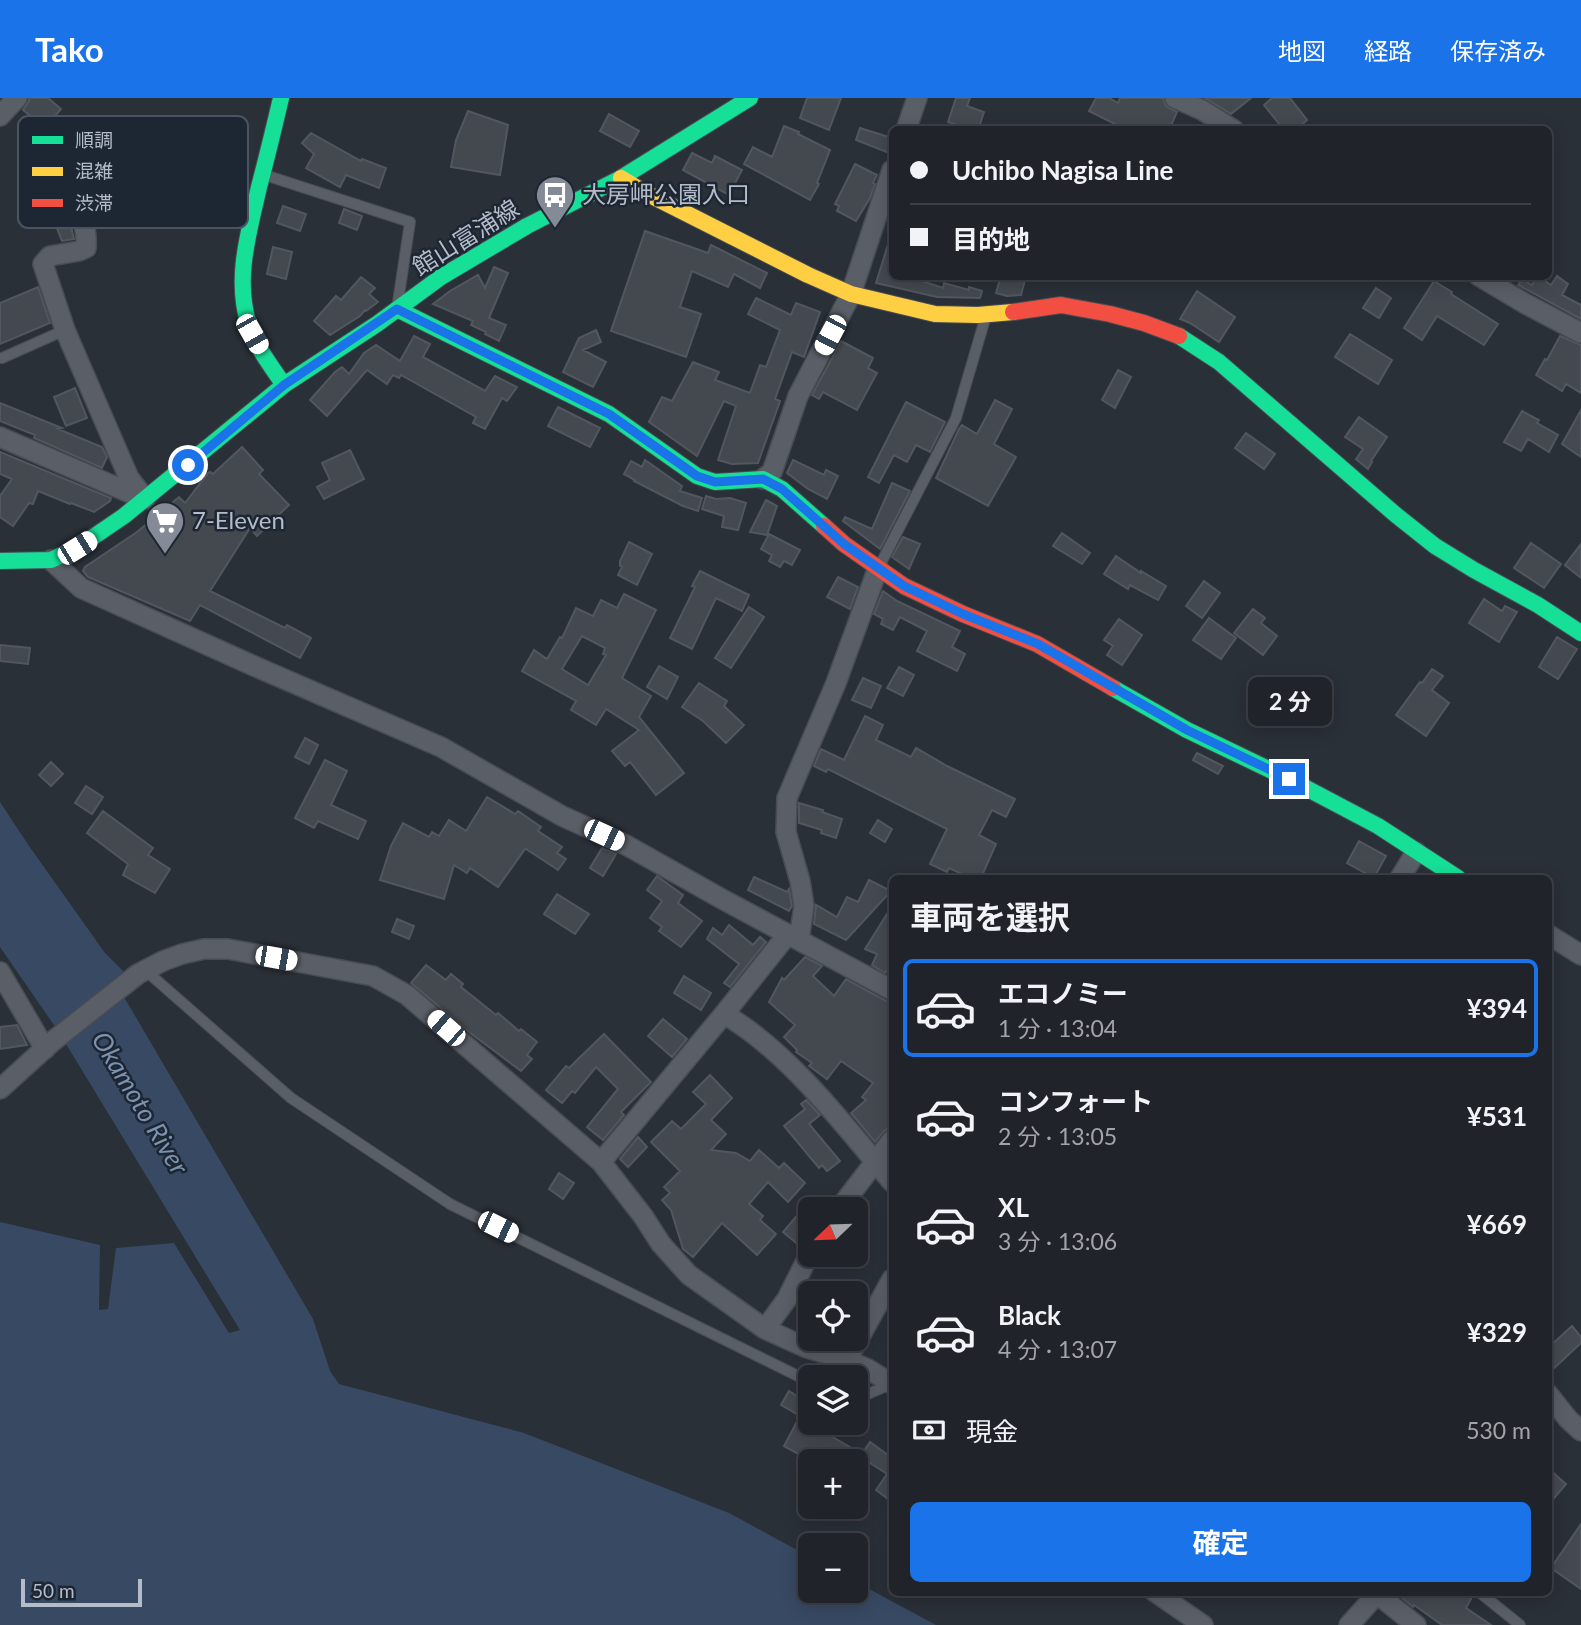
<!DOCTYPE html>
<html lang="ja">
<head>
<meta charset="utf-8">
<style>
  :root { --surface:#20242a; --page:#2d3036; --text:#f1f3f6; --muted:#a2a4a8; --line:#3d4147; --accent:#1a73e8 }
  body { margin:0; font-family:Lato,"Noto Sans JP",sans-serif; background:var(--page); color:var(--text); height:100vh; display:flex; flex-direction:column; font-size:26px; white-space:nowrap }
  * { box-sizing:border-box; margin:0 }
  p { font-size:23px; color:var(--muted) }
  .icon { flex:none; width:38px; height:38px; fill:none; stroke:currentColor; stroke-width:2; stroke-linecap:round; stroke-linejoin:round }
  .map { position:relative; flex:1; overflow:hidden }
  .side { position:absolute; left:889px; top:777px; width:663px; height:721px; display:flex; flex-direction:column; background:var(--surface); border-radius:10px; box-shadow:0 4px 18px #0003,0 0 0 2px var(--line) }
  .side>* { flex:none }
  .banner { position:absolute; left:889px; top:28px; width:663px; height:154px; border-radius:10px; box-shadow:0 4px 18px #0003,0 0 0 2px var(--line); display:grid; align-content:center; height:154px; padding:0 21px; background:var(--surface) }
  .needle { width:46px; rotate:247deg }
  .fabs { position:absolute; left:798px; top:1099px; display:grid; gap:14px }
  .fabs a { display:grid; place-items:center; width:70px; height:70px; border-radius:10px; background:var(--surface); box-shadow:0 4px 18px #0003,0 0 0 2px var(--line); font-size:35px }
  .scale { position:absolute; left:21px; bottom:18px; width:121px; box-sizing:border-box; padding-left:7px; border:4px solid #b4bcc9; border-top:0; font-size:19px; line-height:24px; white-space:nowrap; color:#b4bcc9; -webkit-text-stroke:5px #1d2633; paint-order:stroke }
  .end { position:absolute; width:32px; height:32px; margin:-16px; border:9px solid #1a73e8; background:#fff; box-shadow:0 0 0 4px #fff }
  .from { border-radius:50% }
  .bubble { position:absolute; height:49px; border-radius:10px; background:var(--surface); box-shadow:0 4px 18px #0003,0 0 0 2px var(--line); font-size:23px; font-weight:700; line-height:49px; text-align:center }
  .car { position:absolute; width:21px; height:42px; margin:-21px -10px; border-radius:9px; box-shadow:0 0 5px 2px #0007; background:linear-gradient(#fff 24%,#345 0 40%,#fff 0 76%,#345 0 86%,#fff 0) }
  .banner b { display:flex; align-items:center; gap:24px; height:66px; font-size:26px }
  .banner b+b { border-top:2px solid var(--line) }
  .banner i { width:18px; height:18px; background:var(--text) }
  ul { padding:0; list-style:none }
  li { display:flex; align-items:center; gap:21px; height:98px; margin:0 14px 10px; padding:0 7px; border:4px solid transparent; border-radius:10px }
  li div { flex:1 }
  li b { display:block; font-size:26px }
  li em { font-style:normal; font-weight:700 }
  li.active { border-color:var(--accent) }
  li>.icon { width:63px; height:63px; stroke-width:1.5 }
  h2 { padding:0 21px; font-size:32px; line-height:84px }
  .pay { display:flex; align-items:center; gap:18px; height:77px; padding:0 21px; font-size:26px }
  .pay p { margin-inline-start:auto }
  .primary-button { display:flex; gap:14px; margin-top:auto; padding:14px 21px }
  .primary-button a { flex:1; height:80px; border-radius:10px; background:var(--accent); color:#fff; font-size:28px; font-weight:700; line-height:80px; text-align:center }
  header { display:flex; align-items:center; gap:42px; box-sizing:border-box; height:98px; padding:0 35px; background:var(--accent); color:#fff }
  header strong { font-size:33px }
  nav { display:flex; gap:38px; margin-inline-start:auto; font-size:24px }
  .map>svg:first-child { display:block }
</style>
</head>
<body>
<header>
<strong>Tako</strong>
<nav><a>地図</a><a>経路</a><a>保存済み</a></nav>
</header>
<div class="map">
<svg width="1581" height="1527" viewBox="0 0 1581 1527">
  <rect width="100%" height="100%" fill="#2a3038"/>
  <!-- water -->
  <path fill="#384963" d="M0,704L29,748L105,855L124,874L56,930L0,849Z
    M124,899L313,1221L330,1273L339,1286L524,1335L729,1415L810,1459V1493H856V1484L936,1527H0V1124L100,1147L99,1212L108,1211L116,1150L174,1145L229,1235L240,1232L66,946Z"/>
  <!-- building -->
  <path fill="#444950" stroke="#52575f" stroke-width="2" fill-rule="evenodd" d="M29,0H48L61,11L47,27L40,20L37,23L23,12L29,3Z
    M807,0H841L829,32L800,20Z
    M956,0H970L967,8L984,14L978,32H972L948,24Z
    M1096,0H1109L1118,5L1120,0H1163L1166,8L1177,14L1169,32H1127L1089,13Z
    M1205,0H1251L1231,16Z
    M1272,0H1290L1307,22L1296,32H1284L1264,7Z
    M468,13L508,27L500,77L451,69L456,42Z
    M609,16L639,33L630,49L600,33Z
    M784,28L799,34L798,36L830,52L817,85L819,86L810,102L744,66L753,49L772,59Z
    M860,30L892,40V46L889,55L856,42Z
    M311,35L361,63L362,61L386,70L379,90L346,77L340,89L306,70L314,56L302,45Z
    M692,55L712,65L715,58L742,72L729,97L683,72Z
    M855,66L877,77L873,85L875,86L870,100L856,123L837,113L839,108L835,106Z
    M283,108L306,116L300,133L277,125Z
    M344,111L362,118L357,132L339,125Z
    M68,117L74,141L62,143L54,123Z
    M645,133L708,155L711,147L767,175L760,190L734,176L728,189L692,173L680,209L701,216L686,259L611,233Z
    M890,140L892,141V178H907L943,190L944,185L969,192V189L982,193L980,200L937,199L876,185Z
    M273,149L292,154L286,181L267,176Z
    M494,169L508,175L489,220L506,227L499,243L485,236L486,234L471,227L473,223L433,206L450,193L478,177L485,190Z
    M1001,178H1026L1021,197L1007,198L996,195Z
    M1537,178L1551,187L1557,178L1568,186L1562,197L1581,207V221L1518,187L1522,181L1532,187Z
    M361,179L375,190L369,196L378,204L366,213L365,212L360,218L330,237L314,223L336,198L341,202Z
    M1434,183L1452,194L1451,196L1498,226L1484,247L1437,218L1422,242L1404,230Z
    M38,189L50,225L0,246V205Z
    M1376,190L1391,200L1379,220L1363,210Z
    M1197,193L1235,219L1219,244L1190,225L1180,221Z
    M756,200L791,217L796,205L820,214L804,259L792,254L775,301L780,303L758,365L732,366L718,362L736,308L724,303L697,358L649,324L662,299L672,303L693,264L719,274L715,282L750,295L760,267L766,269L780,232L748,216Z
    M596,232L601,244L583,252L606,264L593,289L563,274L579,240Z
    M1350,236L1392,262L1378,286L1335,259Z
    M414,238L430,246L423,259L485,293L495,278L517,289L507,303L502,300L485,331L473,325L476,319L401,277L399,280L393,277L387,286L367,272L327,318L310,302L335,274L342,269L349,276L364,255L376,247L400,263Z
    M1560,238L1581,247V295L1566,286L1562,293L1536,277L1545,261L1547,262Z
    M841,243L873,260L868,270L877,275L857,312L823,294L819,301L812,297Z
    M1118,272L1131,279L1115,310L1102,302Z
    M75,290L87,320L66,328L54,299Z
    M995,302L1012,311L994,346L1016,359L988,408L936,380L959,331L962,327L977,336Z
    M906,304L945,324L930,354L916,347L907,364L894,357L879,385L868,379Z
    M0,305L62,330L58,331L102,349L107,359L102,370L34,340L35,337L0,323Z
    M558,309L600,330L590,349L548,328Z
    M1581,312V359L1562,346Z
    M1522,313L1539,322L1537,325L1558,337L1549,354L1528,341L1521,353L1504,344Z
    M1359,319L1387,339L1371,363L1372,364L1368,371L1356,361L1363,351L1345,339Z
    M1246,335L1275,356L1264,371L1235,350Z
    M242,349L263,372L259,376L289,407L257,438L250,430L210,493L285,530L287,527L311,540L300,560L200,507L190,523L88,479L83,473L85,469L137,434L179,399L185,405L208,375L210,374L213,376Z
    M350,352L364,381L324,401L317,389L330,382L322,365Z
    M0,354L111,400L110,403L94,414L71,405L70,406L38,393L33,406L29,405L13,428L0,419V398L12,381L0,376Z
    M645,362L682,388L680,393L702,400L698,413L683,408L634,383L635,382L624,376L631,363L642,369Z
    M793,362L824,377L826,372L838,378L827,401L808,391L787,375Z
    M892,385L910,393L880,451L843,423L845,419L872,431Z
    M706,398L716,401L730,400L746,405L738,432L722,429L724,418L702,411Z
    M766,402L777,408L767,437L750,434Z
    M1062,435L1090,455L1082,466L1053,448Z
    M769,436L800,452L792,467L784,463L780,469L769,463L772,457L761,451Z
    M903,439L920,446L909,471L892,459Z
    M629,444L652,456L637,487L618,477L622,469L620,468V463Z
    M1531,445L1561,466L1544,490L1514,470Z
    M1581,446V480L1565,467Z
    M1116,458L1141,475V473L1166,488L1158,502L1130,487L1128,491L1104,476Z
    M700,473L749,497L742,513L716,500L692,551L670,540L695,489L692,488Z
    M838,479L858,489L850,511L827,499Z
    M1204,483L1220,495L1202,520L1186,508Z
    M883,493L897,503L960,533L952,549L965,556L957,573L917,553L927,533L900,519L893,532L881,526L883,521L874,516Z
    M624,496L656,512L622,580L651,598L639,619L684,675L656,697L630,664L625,668L612,653L639,632L606,611L596,627L571,612L576,603L522,573L534,552L547,561L560,539L562,540L576,510L593,518L601,502L617,510ZM582,538L605,550L603,556L606,557L588,587L562,571Z
    M1484,501L1502,513L1505,508L1517,514L1499,544L1469,525Z
    M749,509L764,519L731,570L715,560Z
    M1253,511L1265,520L1261,525L1277,538L1263,557L1234,535Z
    M1209,520L1236,540L1221,561L1193,542Z
    M1119,521L1142,537L1122,567L1107,557L1113,548L1104,542Z
    M1557,539L1577,551L1558,581L1539,569Z
    M0,547L30,550L28,566L0,563Z
    M659,568L678,579L667,601L647,589Z
    M899,569L914,577L903,598L887,590Z
    M1432,571L1443,578L1432,592L1449,605L1426,638L1396,617L1420,584L1422,585Z
    M863,580L881,588L871,610L852,602Z
    M699,585L727,603L724,608L744,627L726,645L703,623L682,609Z
    M865,618L883,627L876,642L911,659L916,650L947,668L1015,701L1006,719L992,712L979,737L996,746L981,780H971L949,770L947,774L930,766L947,731L828,671L826,674L814,668L821,651L844,662Z
    M305,640L318,647L309,666L295,659Z
    M1197,655L1223,668L1218,676L1193,662Z
    M325,662L347,673L331,707L366,723L358,741L318,723L314,730L295,720Z
    M51,664L63,676L51,688L39,677Z
    M86,688L103,699L92,716L75,705Z
    M487,699L515,716L518,713L541,729L538,733L562,749L557,755L566,761L558,772L526,751H525L498,789L470,770L467,775L454,767L444,801L380,782L391,748L403,725L429,739L432,734L439,738L449,722L466,733Z
    M799,705L823,712L822,714L842,721L836,740L821,735L822,732L799,725Z
    M103,713L153,750L148,757L170,771L155,795L123,777L128,766L87,735Z
    M878,722L892,731L885,744L870,735Z
    M1359,743L1386,758L1374,780L1347,765Z
    M602,750L616,756L603,778L590,770Z
    M657,778L683,797L678,805L702,823L681,849L659,833L662,829L650,820L662,803L647,792Z
    M754,779L787,794L789,791L792,808L789,813L748,792Z
    M869,782L891,793L846,842L814,826L816,807L837,819L847,799L858,804Z
    M557,796L589,816L575,836L544,816Z
    M892,808V876L886,873L885,875L872,867L877,856L865,851Z
    M397,821L414,828L409,841L392,834Z
    M729,827L753,847L760,839L766,844L730,889L724,885L739,866L707,841L713,830L722,837Z
    M805,859L822,868L813,878L834,898L846,881L886,903L892,904V1030L887,1031L883,1034L875,1044L851,1015L866,1002L862,999L873,985L841,963L827,981L809,968L812,965L796,954L797,952L784,939L795,927L769,904L782,880L784,882Z
    M426,867L446,882L451,876L463,886L461,889L496,917L498,915L519,933L521,931L537,944L527,957L532,961L521,973L469,934L411,885Z
    M684,878L711,895L701,912L674,895Z
    M663,921L687,941L672,959L648,938Z
    M17,927L27,947L0,951V929Z
    M604,936L651,984L621,1014L624,1017L603,1042L587,1029L618,991L596,969L575,995L572,993L562,1005L546,992L566,968L569,970Z
    M710,977L732,1000L711,1022L726,1036L711,1052L736,1055L750,1063L759,1052L779,1070L784,1065L805,1085L788,1104L768,1084L749,1106L763,1118L760,1122L776,1136L757,1157L722,1125L693,1159L683,1151L671,1112L662,1102L670,1095L664,1089L680,1073L651,1044L672,1023L681,1031L706,1006L693,994Z
    M806,1002L820,1017L809,1026L840,1063L827,1073L822,1067L819,1070L784,1028L805,1011L801,1006Z
    M638,1039L647,1049L628,1069L620,1061Z
    M559,1075L574,1085L563,1101L549,1091Z
    M800,1114L810,1122V1141L800,1148L783,1134Z
    M1572,1228L1581,1239V1245L1549,1275V1249Z
    M789,1293L807,1304L810,1298V1325H827L836,1330L831,1338L862,1356L870,1344L892,1360V1404L876,1392L887,1376L867,1363H811L784,1348L800,1318L781,1307Z
    M1549,1371L1566,1386L1549,1406Z
    M1581,1426V1491L1551,1470Z
    M1395,1494H1462L1471,1501L1466,1510L1491,1527H1442L1414,1507L1413,1509Z"/>
  <g fill="none" stroke-linecap="round" stroke-linejoin="round">
    <!-- lane casing -->
    <g stroke="#484c53" stroke-width="12">
      <path id="lane" d="M268,78L410,124L398,204
        M2,260L65,232
        M880,467L956,320L985,221
        M145,872L291,1000L450,1106L810,1284
        M856,1299H861L891,1286
        M1479,1494L1520,1527"/>
    </g>
    <!-- street casing -->
    <g stroke="#484c53" stroke-width="22">
      <path id="street" d="M1175,0L1202,12L1234,32
        M0,18L17,0
        M906,32L917,0
        M66,82C76,104 88,125 86,150L79,153L50,158L43,166L65,232L129,380L145,401
        M1479,178L1526,206L1581,235
        M0,339L144,401
        M763,381L772,374L798,298L851,196L892,72
        M51,462L81,490L254,568L441,649L562,718L626,747L722,801L892,892
        M1400,780L1416,754
        M1549,837L1581,857
        M799,842L804,808L800,783L786,734L787,700L836,585L878,470
        M0,874L45,951
        M724,916C788,953 845,1028 892,1084
        M0,991L53,943L138,876L163,863L182,856L204,851H228L373,878L407,897L601,1064L643,1118L661,1146L689,1177L765,1231L807,1250L847,1262L868,1271L892,1286
        M601,1064L724,916L788,836
        M839,1111L892,1042
        M765,1231L787,1201L810,1155
        M847,1262L892,1181
        M1549,1297L1568,1321L1581,1333
        M1155,1494L1203,1527
        M1349,1527L1377,1496L1416,1527"/>
    </g>
    <!-- fast casing -->
    <g stroke="#484c53" stroke-width="18">
      <path id="fast" d="M397,211L609,316L697,378L715,384L763,381L782,391L824,428
        M1179,238L1219,264L1396,417L1435,448L1474,472L1538,507L1581,535
        M284,287L377,226L441,179L527,128L621,80L750,0
        M0,463L51,462L77,450L124,418L284,287C271,268 256,249 249,227C234,181 249,134 259,89C267,59 274,30 281,0
        M1113,590L1187,632L1289,681L1378,728L1458,780"/>
    </g>
    <!-- slow casing -->
    <g stroke="#484c53" stroke-width="18">
      <path id="slow" d="M621,80L644,94L808,177L851,196L935,216L978,217L1013,214"/>
    </g>
    <!-- jam casing -->
    <g stroke="#484c53" stroke-width="18">
      <path id="jam" d="M1013,214L1061,207L1110,216L1144,225L1179,238
        M824,428L844,446L904,488L963,516L1037,546L1113,590"/>
    </g>
    <!-- lane -->
    <use href="#lane" stroke="#5a5e66" stroke-width="10"/>
    <!-- street -->
    <use href="#street" stroke="#5a5e66" stroke-width="19"/>
    <!-- fast -->
    <use href="#fast" stroke="#16e098" stroke-width="16"/>
    <!-- slow -->
    <use href="#slow" stroke="#ffcf43" stroke-width="16"/>
    <!-- jam -->
    <use href="#jam" stroke="#f24e42" stroke-width="16"/>
  </g>
  <g fill="none" stroke-linecap="round" stroke-linejoin="round">
    <!-- route -->
    <path stroke="#1a73e8" stroke-width="9" d="M188,367L284,287L397,211L609,316L697,378L715,384L763,381L782,391L844,446L904,488L963,516L1038,546L1187,632L1289,681"/>
  </g>
  <!-- icons -->
  <defs>
    <g id="bus-pin" transform="scale(2.0125)"><path d="M0 17L-7.5 6A9.5 9.5 0 1 1 7.5 6Z" fill="#848b96" stroke="#1d2633"/><path d="M-5-6H5V4H4V6H2V4H-2V6H-4V4H-5ZM-3.5-4V0h7V-4ZM-3.5 1.2v1.5H-2V1.2ZM2 1.2v1.5H3.5V1.2Z" fill="#fff"/></g>
    <g id="supermarket-pin" transform="scale(2.0125)"><path d="M0 17L-7.5 6A9.5 9.5 0 1 1 7.5 6Z" fill="#848b96" stroke="#1d2633"/><path d="M-6-5.5h2.5l.6 2H6L4.5 2H-2.5L-4.4-4H-6ZM-1.5 3.2a1.3 1.3 0 1 0 .1 0ZM3 3.2a1.3 1.3 0 1 0 .1 0Z" fill="#fff"/></g>
  </defs>
  <g fill-rule="evenodd">
    <use href="#bus-pin" x="555" y="97"/>
    <use href="#supermarket-pin" x="165" y="423"/>
  </g>
  <g text-anchor="middle" stroke-width="5" stroke-linejoin="round" paint-order="stroke">
    <!-- poi labels -->
    <g font-size="24" fill="#b4bcc9" stroke="#1d2633" text-anchor="start">
      <text x="582" y="105">大房岬公園入口</text>
      <text x="192" y="431">7-Eleven</text>
    </g>
    <!-- street labels -->
    <g font-size="24" fill="#b4bcc9" stroke="#1d2633">
      <text transform="translate(466 140) rotate(-32)" y="8">館山富浦線</text>
    </g>
    <!-- water labels -->
    <g font-size="26" font-style="italic" fill="#7c92b1" stroke="#1d2633">
      <text transform="translate(140 1005) rotate(59)" y="9">Okamoto River</text>
    </g>
  </g>
  <!-- legend -->
  <rect x="18" y="18" width="230" height="112" rx="10" fill="#1d2633" stroke="#4a5360" stroke-width="2"/>
  <rect x="32" y="38" width="31" height="8" fill="#16e098"/>
  <rect x="32" y="69" width="31" height="9" fill="#ffcf43"/>
  <rect x="32" y="101" width="31" height="8" fill="#f24e42"/>
  <g font-size="19" fill="#b4bcc9">
    <text x="75" y="49">順調</text>
    <text x="75" y="80">混雑</text>
    <text x="75" y="112">渋滞</text>
  </g>
</svg>
<div class="fabs">
<a><svg class="needle" viewBox="-14 -14 28 28"><path d="M0-13l5 13h-10z" fill="#e53935"/><path d="M0 13l5-13h-10z" fill="#a2a4a8"/></svg></a>
<a><svg class="icon" aria-label="locate" viewBox="0 0 24 24"><circle cx="12" cy="12" r="6"/><path d="M12 2v4M12 18v4M2 12h4M18 12h4"/></svg></a>
<a><svg class="icon" aria-label="layers" viewBox="0 0 24 24"><path d="M12 4l9 5-9 5-9-5zM3 14l9 5 9-5"/></svg></a>
<a>+</a>
<a>−</a>
</div>
<div class="scale">50 m</div>
<i class="end from" style="left:188px;top:367px"></i>
<i class="end" style="left:1289px;top:681px"></i>
<div class="bubble" style="left:1248px;top:579px;width:84px">2 分</div>
<i class="car" style="left:252px;top:236px;rotate:150deg"></i>
<i class="car" style="left:830px;top:237px;rotate:208deg"></i>
<i class="car" style="left:77px;top:450px;rotate:58deg"></i>
<i class="car" style="left:604px;top:737px;rotate:115deg"></i>
<i class="car" style="left:276px;top:860px;rotate:100deg"></i>
<i class="car" style="left:446px;top:930px;rotate:311deg"></i>
<i class="car" style="left:498px;top:1129px;rotate:116deg"></i>
<div class="banner">
<b><i class="from"></i>Uchibo Nagisa Line</b>
<b><i></i>目的地</b>
</div>
<section class="side">
<h2>車両を選択</h2>
<ul>
<li class="active"><svg class="icon" aria-label="car" viewBox="0 0 24 24"><path d="M5 17H2v-5l4-1 3-4h7l3 4 3 1v5h-3M9 17h6M6 11h13"/><circle cx="7" cy="17" r="2"/><circle cx="17" cy="17" r="2"/></svg><div><b>エコノミー</b><p>1 分 · 13:04</p></div><em>¥394</em></li>
<li><svg class="icon" aria-label="car" viewBox="0 0 24 24"><path d="M5 17H2v-5l4-1 3-4h7l3 4 3 1v5h-3M9 17h6M6 11h13"/><circle cx="7" cy="17" r="2"/><circle cx="17" cy="17" r="2"/></svg><div><b>コンフォート</b><p>2 分 · 13:05</p></div><em>¥531</em></li>
<li><svg class="icon" aria-label="car" viewBox="0 0 24 24"><path d="M5 17H2v-5l4-1 3-4h7l3 4 3 1v5h-3M9 17h6M6 11h13"/><circle cx="7" cy="17" r="2"/><circle cx="17" cy="17" r="2"/></svg><div><b>XL</b><p>3 分 · 13:06</p></div><em>¥669</em></li>
<li><svg class="icon" aria-label="car" viewBox="0 0 24 24"><path d="M5 17H2v-5l4-1 3-4h7l3 4 3 1v5h-3M9 17h6M6 11h13"/><circle cx="7" cy="17" r="2"/><circle cx="17" cy="17" r="2"/></svg><div><b>Black</b><p>4 分 · 13:07</p></div><em>¥329</em></li>
</ul>
<div class="pay"><svg class="icon" aria-label="cash" viewBox="0 0 24 24"><path d="M3 7h18v10H3z"/><circle cx="12" cy="12" r="2"/></svg>現金<p>530 m</p></div>
<div class="primary-button"><a>確定</a></div>
</section>
</div>
</body>
</html>
